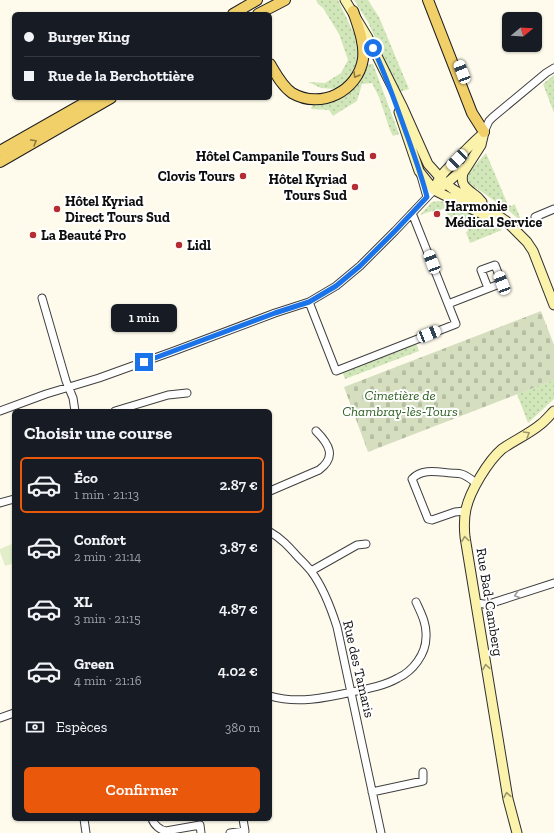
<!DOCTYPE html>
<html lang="fr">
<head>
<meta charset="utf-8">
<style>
  :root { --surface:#171b24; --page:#20242c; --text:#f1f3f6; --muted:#9ea1a6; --line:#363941; --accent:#ea580c }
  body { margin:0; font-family:"Zilla Slab",serif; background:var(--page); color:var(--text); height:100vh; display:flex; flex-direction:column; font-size:15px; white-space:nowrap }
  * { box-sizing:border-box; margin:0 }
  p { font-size:13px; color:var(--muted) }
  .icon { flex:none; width:22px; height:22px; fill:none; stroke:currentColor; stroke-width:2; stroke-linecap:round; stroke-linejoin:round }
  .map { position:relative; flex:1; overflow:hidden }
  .details { position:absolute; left:12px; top:409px; width:260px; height:412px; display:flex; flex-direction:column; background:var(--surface); border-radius:6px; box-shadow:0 1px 3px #0004 }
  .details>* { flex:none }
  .hud { position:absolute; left:12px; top:12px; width:260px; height:88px; border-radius:6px; box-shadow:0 1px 3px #0004; display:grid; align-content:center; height:88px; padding:0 12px; background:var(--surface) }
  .needle { width:26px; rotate:72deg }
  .tools { position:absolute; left:502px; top:12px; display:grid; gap:8px }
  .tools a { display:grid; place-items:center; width:40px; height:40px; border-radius:6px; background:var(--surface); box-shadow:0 1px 3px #0004; font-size:20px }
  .end { position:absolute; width:18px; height:18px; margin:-9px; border:5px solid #1a73e8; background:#fff; box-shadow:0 0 0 2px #fff }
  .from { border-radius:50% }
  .bubble { position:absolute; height:28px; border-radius:6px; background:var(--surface); box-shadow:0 1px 3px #0004; font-size:13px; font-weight:600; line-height:28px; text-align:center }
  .car { position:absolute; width:12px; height:24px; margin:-12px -6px; border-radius:5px; box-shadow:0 0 3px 1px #0007; background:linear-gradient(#fff 24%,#345 0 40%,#fff 0 76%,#345 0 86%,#fff 0) }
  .hud b { display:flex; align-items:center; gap:14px; height:38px; font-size:15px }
  .hud b+b { border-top:1px solid var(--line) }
  .hud i { width:10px; height:10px; background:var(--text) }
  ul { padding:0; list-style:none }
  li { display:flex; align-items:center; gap:12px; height:56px; margin:0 8px 6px; padding:0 4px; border:2px solid transparent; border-radius:6px }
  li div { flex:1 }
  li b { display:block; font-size:15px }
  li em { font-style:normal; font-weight:600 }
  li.current { border-color:var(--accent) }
  li>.icon { width:36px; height:36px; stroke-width:1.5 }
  h2 { padding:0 12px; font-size:18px; line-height:48px }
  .pay { display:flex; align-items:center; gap:10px; height:44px; padding:0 12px; font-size:15px }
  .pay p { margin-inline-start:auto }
  .cta { display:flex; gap:8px; margin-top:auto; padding:8px 12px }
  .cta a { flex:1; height:46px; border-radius:6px; background:var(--accent); color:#fff; font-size:16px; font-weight:600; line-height:46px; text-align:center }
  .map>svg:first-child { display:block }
</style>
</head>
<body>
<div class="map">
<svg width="554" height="833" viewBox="0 0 554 833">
  <defs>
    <pattern id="grass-dots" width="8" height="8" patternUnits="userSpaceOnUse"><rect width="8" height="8" fill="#d1e7b9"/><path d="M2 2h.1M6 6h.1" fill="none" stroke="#b2c59e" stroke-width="1.8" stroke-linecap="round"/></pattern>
    <pattern id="cemetery-stones" width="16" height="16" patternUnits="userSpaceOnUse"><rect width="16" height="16" fill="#d5dfc0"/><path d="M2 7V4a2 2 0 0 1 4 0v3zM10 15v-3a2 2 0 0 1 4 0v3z" fill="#b6bea4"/></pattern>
  </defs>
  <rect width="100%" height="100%" fill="#fefbed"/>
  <!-- grass -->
  <path fill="url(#grass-dots)" d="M316,0H338L360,46L358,65L348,82L336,89L321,88L308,82L325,83L341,73L348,60L339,34L323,8L318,4Z
    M354,0H368L379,17L409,89L399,92L368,22Z
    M367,64H373L399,134L393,136L390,130L379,97L372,83L362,84L357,101L339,112L333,116L329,110L311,109L313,103L329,100Z
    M554,75V113L543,84Z
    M486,153L508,205L512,206L514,204L515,205L522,222L509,211L469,183L467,178L469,172Z
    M438,201L445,202L491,223L502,230L470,243L466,232L468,231L464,218L451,223L445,208L433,213L432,211L420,215L432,202Z
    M416,343L419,351L345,379L342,371Z
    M554,380V399L528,423L517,394Z"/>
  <!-- cemetery -->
  <path fill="url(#cemetery-stones)" d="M541,311L554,345V380L368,452L344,387Z"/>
  <!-- pitch -->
  <path fill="#e2eeca" d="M14,543V563L5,566L0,552V549Z"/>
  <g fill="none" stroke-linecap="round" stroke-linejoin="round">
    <!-- street casing -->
    <g stroke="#404040" stroke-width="9">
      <path id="street" d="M484,132L489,121L493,117L546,73L554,68
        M421,176L427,197
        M535,217L554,209
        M42,298L66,381L73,398L75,411
        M309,302L336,371L456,324L412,213
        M448,304L502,283L495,265L481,270L488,288
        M0,411L46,394L99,378L174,351L275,313L309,302L336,286L360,266L395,231L434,190
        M115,411L168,395L187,393
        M270,491L319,470C337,457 329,444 316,431
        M0,503L14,499
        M465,511L455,512L432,520L428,519L412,479C422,468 438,472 451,473C455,473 460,473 464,475C468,477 473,480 476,484
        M270,532C281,538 289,547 298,557C302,561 307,566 311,571C323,587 331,608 337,627L381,833
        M311,571L357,545L366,544
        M476,603L484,604H489L554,583
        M270,696C297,704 325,698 352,692C367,689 384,686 398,678C413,671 426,654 426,637C427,624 421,613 416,602
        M0,718L14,713
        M372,792L423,781V772
        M84,819L86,833
        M152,819C154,825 160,830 166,831L200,825L201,833
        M230,833L245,831L243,819"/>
    </g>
    <!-- secondary casing -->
    <g stroke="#2f2f2f" stroke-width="11">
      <path id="secondary" d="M345,0L367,36L403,108L428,164L446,184L454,190L490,210L506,221L527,242L533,251L554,305
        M399,112L419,171L434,190L500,223
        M437,183C441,173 450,167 457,159C466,150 474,141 484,133
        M441,187L446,184L464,168
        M482,202C480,200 478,197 475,195C466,188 460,185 463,173L481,145L484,132
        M517,833L508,799L465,537C464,527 464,518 466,509C470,491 488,461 502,449C515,440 529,434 541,424C546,420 550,415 554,411"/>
    </g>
    <!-- primary casing -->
    <g stroke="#1e1e1e" stroke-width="12">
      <path id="primary" d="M428,0L472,113L484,132
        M233,14L257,0
        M258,14L285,0
        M270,64C276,74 282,86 292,93C321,110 358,91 363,59C365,43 358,26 353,11
        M0,151L93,98
        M0,162L111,98"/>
    </g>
    <!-- street -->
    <use href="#street" stroke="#fff" stroke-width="7"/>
    <!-- secondary -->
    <use href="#secondary" stroke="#fbf2ac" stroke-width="9"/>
    <!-- primary -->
    <use href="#primary" stroke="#f1d06a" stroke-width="10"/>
  </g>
  <!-- one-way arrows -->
  <defs><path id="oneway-chevron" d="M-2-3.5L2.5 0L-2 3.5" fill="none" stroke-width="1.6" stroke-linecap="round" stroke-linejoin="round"/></defs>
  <g stroke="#8a7840">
    <use href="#oneway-chevron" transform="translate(356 75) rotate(121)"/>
    <use href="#oneway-chevron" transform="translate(34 142) rotate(-30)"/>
  </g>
  <g stroke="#9c966c">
    <use href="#oneway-chevron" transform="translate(527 434) rotate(-31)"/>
    <use href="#oneway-chevron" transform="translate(465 539) rotate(-98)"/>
    <use href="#oneway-chevron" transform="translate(486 667) rotate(-99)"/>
    <use href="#oneway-chevron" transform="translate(507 795) rotate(-100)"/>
  </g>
  <use stroke="#9e9e9e" href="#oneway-chevron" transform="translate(517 595) rotate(162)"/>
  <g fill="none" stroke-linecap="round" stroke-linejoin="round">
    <!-- route -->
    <path stroke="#1a73e8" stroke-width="5" d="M144,362L275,313L309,302L336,286L360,266L395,231L427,197C422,177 415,158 408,138C397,108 387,77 373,48"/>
  </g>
  <!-- markers -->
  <g fill="#b62c33" stroke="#fff" stroke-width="1.5">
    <circle cx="373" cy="156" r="4"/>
    <circle cx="243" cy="176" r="4"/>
    <circle cx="355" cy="187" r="4"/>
    <circle cx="57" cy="209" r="4"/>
    <circle cx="437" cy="214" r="4"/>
    <circle cx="33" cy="235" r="4"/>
    <circle cx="179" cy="245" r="4"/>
  </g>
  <g text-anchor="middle" stroke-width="4" stroke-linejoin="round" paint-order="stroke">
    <!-- poi labels -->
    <g font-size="14" font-weight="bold" fill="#0d0d0d" stroke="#fff" text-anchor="start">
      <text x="365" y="161" text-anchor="end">Hôtel Campanile Tours Sud</text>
      <text x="235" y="181" text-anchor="end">Clovis Tours</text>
      <text x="347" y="184" text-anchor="end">Hôtel Kyriad<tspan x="347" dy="16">Tours Sud</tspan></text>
      <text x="65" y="206">Hôtel Kyriad<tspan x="65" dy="16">Direct Tours Sud</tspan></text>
      <text x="445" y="211">Harmonie<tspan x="445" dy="16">Médical Service</tspan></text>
      <text x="41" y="240">La Beauté Pro</text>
      <text x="187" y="250">Lidl</text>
    </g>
    <!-- park labels -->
    <g font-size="14" font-style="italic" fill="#2e6121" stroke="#fff">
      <text x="400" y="400">Cimetière de<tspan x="400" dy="16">Chambray-lès-Tours</tspan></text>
    </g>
    <!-- street labels -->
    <g font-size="14" fill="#0d0d0d" stroke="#fff">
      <text transform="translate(490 602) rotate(81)" y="5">Rue Bad-Camberg</text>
      <text transform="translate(359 669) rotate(77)" y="5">Rue des Tamaris</text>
    </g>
  </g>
</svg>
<div class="tools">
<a><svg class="needle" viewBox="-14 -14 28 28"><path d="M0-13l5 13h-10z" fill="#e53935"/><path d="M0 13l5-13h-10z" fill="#9ea1a6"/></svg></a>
</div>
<i class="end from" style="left:373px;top:48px"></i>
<i class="end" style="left:144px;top:362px"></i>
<div class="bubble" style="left:111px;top:304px;width:66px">1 min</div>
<i class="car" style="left:462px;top:72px;rotate:339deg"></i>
<i class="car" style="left:457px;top:160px;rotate:225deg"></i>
<i class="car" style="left:432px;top:262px;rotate:339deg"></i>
<i class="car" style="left:502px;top:283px;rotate:339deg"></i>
<i class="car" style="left:429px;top:334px;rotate:68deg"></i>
<div class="hud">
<b><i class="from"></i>Burger King</b>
<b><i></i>Rue de la Berchottière</b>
</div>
<section class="details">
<h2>Choisir une course</h2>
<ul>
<li class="current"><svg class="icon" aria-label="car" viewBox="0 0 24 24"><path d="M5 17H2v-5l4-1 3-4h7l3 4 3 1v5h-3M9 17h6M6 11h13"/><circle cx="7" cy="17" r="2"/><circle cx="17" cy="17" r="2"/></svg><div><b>Éco</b><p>1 min · 21:13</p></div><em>2.87 €</em></li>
<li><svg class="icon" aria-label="car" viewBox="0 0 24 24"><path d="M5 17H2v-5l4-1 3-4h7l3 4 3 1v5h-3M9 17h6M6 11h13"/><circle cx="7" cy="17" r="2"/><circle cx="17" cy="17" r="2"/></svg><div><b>Confort</b><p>2 min · 21:14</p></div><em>3.87 €</em></li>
<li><svg class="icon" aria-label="car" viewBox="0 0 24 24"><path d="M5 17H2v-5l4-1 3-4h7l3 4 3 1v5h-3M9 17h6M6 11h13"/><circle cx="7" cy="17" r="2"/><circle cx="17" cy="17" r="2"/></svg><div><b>XL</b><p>3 min · 21:15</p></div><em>4.87 €</em></li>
<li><svg class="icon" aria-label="car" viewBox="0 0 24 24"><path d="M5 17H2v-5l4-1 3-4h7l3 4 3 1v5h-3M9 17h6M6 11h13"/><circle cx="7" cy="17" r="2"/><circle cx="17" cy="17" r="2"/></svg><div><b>Green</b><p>4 min · 21:16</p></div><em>4.02 €</em></li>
</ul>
<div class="pay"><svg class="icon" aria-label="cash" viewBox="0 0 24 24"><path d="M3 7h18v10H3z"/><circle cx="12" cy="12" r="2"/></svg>Espèces<p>380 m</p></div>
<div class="cta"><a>Confirmer</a></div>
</section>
</div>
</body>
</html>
